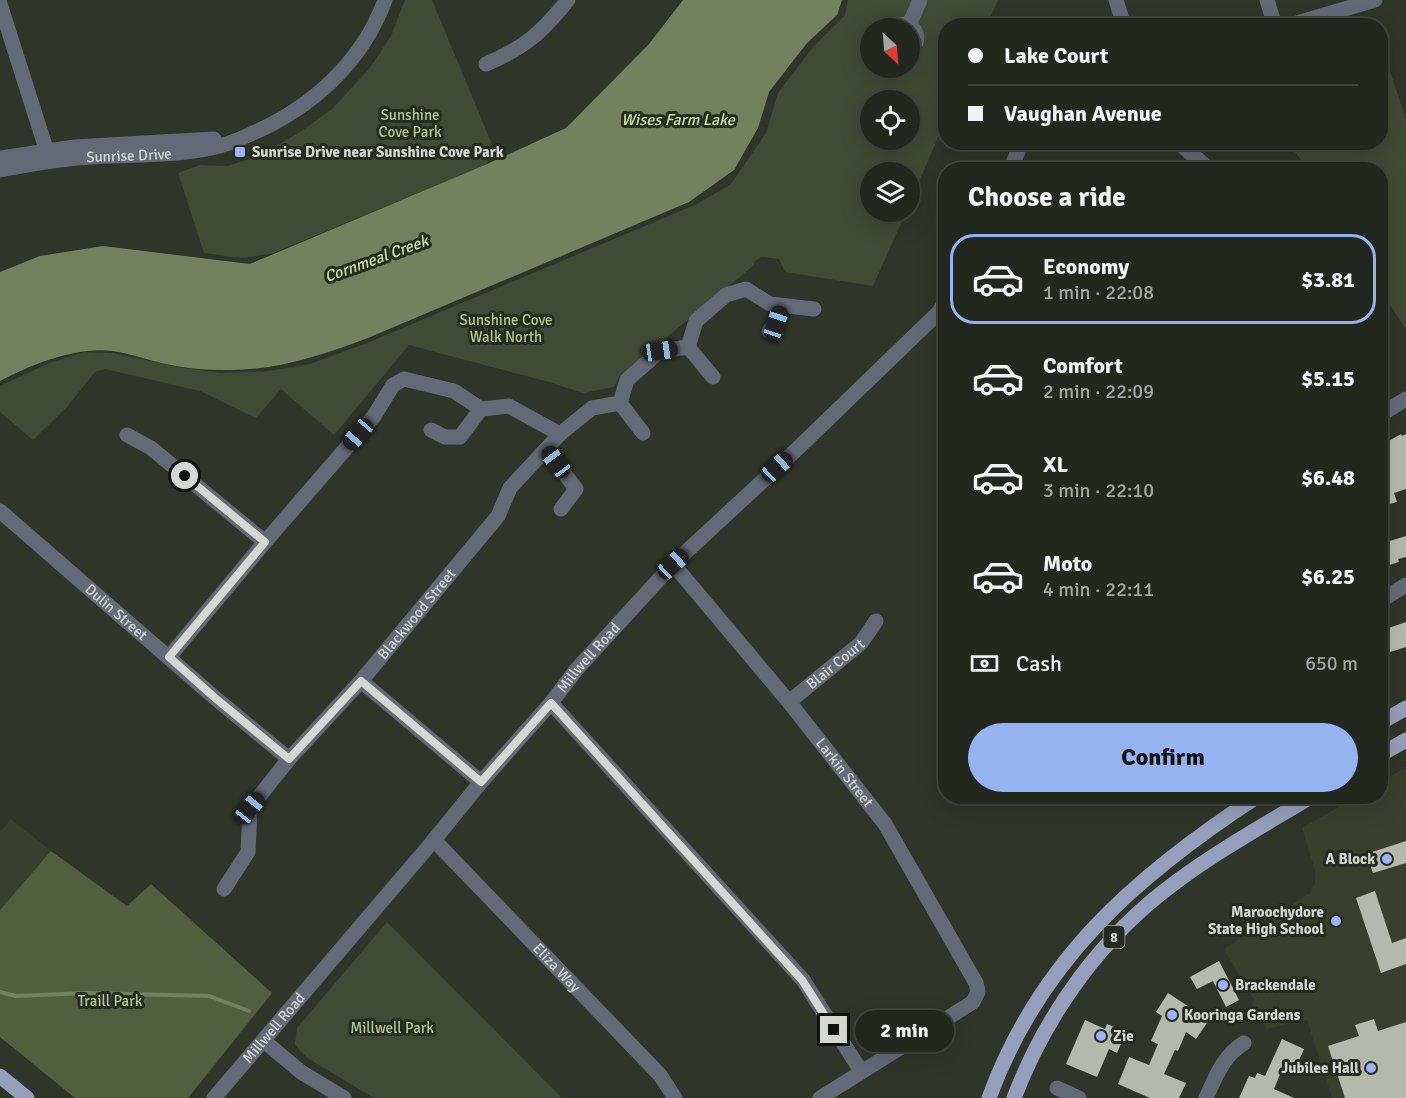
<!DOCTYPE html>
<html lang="en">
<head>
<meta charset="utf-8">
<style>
  :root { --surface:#23281e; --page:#2f342b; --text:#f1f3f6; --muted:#a3a6a4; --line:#40443c; --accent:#95b2f1 }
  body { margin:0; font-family:Signika,sans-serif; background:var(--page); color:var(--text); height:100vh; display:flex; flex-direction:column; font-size:22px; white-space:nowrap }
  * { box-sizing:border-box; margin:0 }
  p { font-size:20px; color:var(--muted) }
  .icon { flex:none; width:33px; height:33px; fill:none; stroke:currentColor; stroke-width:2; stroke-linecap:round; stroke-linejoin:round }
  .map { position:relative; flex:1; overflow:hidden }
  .sheet { position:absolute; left:938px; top:162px; width:450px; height:642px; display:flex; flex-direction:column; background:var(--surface); border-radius:24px; box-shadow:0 6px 24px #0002,0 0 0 2px var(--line) }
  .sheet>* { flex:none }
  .hud { position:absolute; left:938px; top:18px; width:450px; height:132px; border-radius:24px; box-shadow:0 6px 24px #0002,0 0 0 2px var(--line); display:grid; align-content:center; height:132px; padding:0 30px; background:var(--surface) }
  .needle { width:39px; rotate:154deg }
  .fabs { position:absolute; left:860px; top:18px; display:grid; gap:12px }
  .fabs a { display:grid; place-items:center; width:60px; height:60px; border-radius:50%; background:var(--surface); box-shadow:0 6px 24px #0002,0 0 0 2px var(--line); font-size:30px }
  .end { position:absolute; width:27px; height:27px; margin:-14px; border:8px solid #d4d8d0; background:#111; box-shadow:0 0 0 3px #111 }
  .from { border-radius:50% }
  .bubble { position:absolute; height:42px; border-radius:21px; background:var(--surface); box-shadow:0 6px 24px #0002,0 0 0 2px var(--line); font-size:20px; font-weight:800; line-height:42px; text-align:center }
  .car { position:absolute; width:18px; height:36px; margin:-18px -9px; border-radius:8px; box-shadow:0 0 4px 2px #0007; background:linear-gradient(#222 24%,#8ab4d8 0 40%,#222 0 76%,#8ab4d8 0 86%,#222 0) }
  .hud b { display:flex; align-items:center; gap:21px; height:57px; font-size:22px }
  .hud b+b { border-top:2px solid var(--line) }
  .hud i { width:15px; height:15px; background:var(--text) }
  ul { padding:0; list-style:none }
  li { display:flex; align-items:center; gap:18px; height:90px; margin:0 12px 9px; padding:0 18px; border:3px solid transparent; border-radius:24px }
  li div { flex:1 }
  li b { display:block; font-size:22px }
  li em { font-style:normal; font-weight:800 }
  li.on { border-color:var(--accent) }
  li>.icon { width:54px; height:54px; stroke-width:1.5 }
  h2 { padding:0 30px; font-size:27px; line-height:72px }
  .pay { display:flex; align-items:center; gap:15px; height:66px; padding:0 30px; font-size:22px }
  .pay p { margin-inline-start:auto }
  .cta { display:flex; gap:12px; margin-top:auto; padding:12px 30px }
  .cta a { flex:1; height:69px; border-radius:36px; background:var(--accent); color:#111; font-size:24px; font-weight:800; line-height:69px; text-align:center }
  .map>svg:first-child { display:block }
</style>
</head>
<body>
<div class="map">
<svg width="1406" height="1098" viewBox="0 0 1406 1098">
  <rect width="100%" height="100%" fill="#2f3528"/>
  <!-- built -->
  <path fill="#38402d" d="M1406,767V1098H1332L1307,1020L1266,1029L1262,1021L1250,1013L1254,1000L1224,949L1310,893L1315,884V870L1302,828L1356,797L1380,796V782Z
    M11,819L51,851L0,910V832Z"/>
  <!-- green -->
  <path fill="#414a35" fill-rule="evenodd" d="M405,0H432L491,142L487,164L271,254L240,258L204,253L178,173L200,165L227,166L259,156L300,132L333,108L369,69L391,36Z
    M848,0H998L987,25L945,26V122L909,204V172H870V212H906L873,286L785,272L779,259L761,257L754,262V265L619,377L614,387L583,393L549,382L409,345L334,435L281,389L256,418L200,391L105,369L95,372L67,407L33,440L0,412V386L49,363L85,352L113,353L183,368L221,373L269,371L310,364L367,343L697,204L731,184L766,133L778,93L813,47L845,15ZM870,28H909V68H870ZM870,100H909V140H870Z
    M1380,42L1406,119V330L1380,289V170L1308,169L1288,143L1380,142Z
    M387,922L562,1098H374L309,1059L300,1051L295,1044L297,1028Z"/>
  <!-- forest -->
  <path fill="#525f3f" d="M51,851L127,906L151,884L272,993L188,1098H75L0,1037V910Z"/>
  <!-- water -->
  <path fill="#73815f" d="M683,0H842L837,15L807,43L769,92L758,128L734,170L689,202L368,338C323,355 275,371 226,370C210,370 192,369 176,366C155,363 134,354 113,351C78,346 31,364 0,381V272L40,256L103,246L250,264L487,164L566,128L649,44Z"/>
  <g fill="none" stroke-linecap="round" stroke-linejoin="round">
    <!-- stream -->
    <path stroke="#73815f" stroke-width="4" d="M0,992L16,996L88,993L209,996L249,1011"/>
  </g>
  <!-- building -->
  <path fill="#b3baab" d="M1401,434L1402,436L1406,434V489L1394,493L1397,502L1380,507V496L1388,493L1380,469V446Z
    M1406,536V557L1398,559L1399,562L1380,568V544Z
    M1406,622V647L1387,653V651L1380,653V631Z
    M1406,841V863L1373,873L1366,854Z
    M1375,891L1392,943L1406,938V964L1381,973L1356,898Z
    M1219,961L1239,1000L1226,1007L1213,981L1197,989L1190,977Z
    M1168,993L1209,1020L1196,1039L1186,1032L1178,1051L1175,1050L1164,1074L1186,1083L1179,1098H1150L1118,1084L1129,1057L1149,1065L1158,1044L1151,1041L1162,1016L1156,1012Z
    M1374,1019L1378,1031L1406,1022V1098H1345L1328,1046L1359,1036L1355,1025Z
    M1085,1020L1105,1029L1107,1024L1126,1032L1117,1053L1109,1049L1097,1077L1066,1064Z
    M1282,1039L1304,1049L1294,1072L1283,1067L1274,1089L1294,1098H1239L1249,1076L1255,1078L1257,1073L1265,1076Z"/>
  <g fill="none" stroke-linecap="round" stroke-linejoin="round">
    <!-- minor -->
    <g stroke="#646978" stroke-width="15">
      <path d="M1116,0L1124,26"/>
      <path d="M1267,0L1275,26"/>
      <path d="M0,4L49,158"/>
      <path d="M909,25L920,0"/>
      <path d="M1287,26L1375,0"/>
      <path d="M893,28L904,24C919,28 921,42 909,51"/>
      <path d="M486,64C526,47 541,33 568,0"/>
      <path d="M1178,142L1210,170"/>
      <path d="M0,158L74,147L214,139"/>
      <path id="s1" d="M0,170C30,164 60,159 90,157C130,155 172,156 212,148C226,145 238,140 251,134C311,108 362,63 385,0"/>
      <path d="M1010,170L1022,142"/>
      <path d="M769,331L776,323L782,306"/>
      <path d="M688,347L713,377"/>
      <path d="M620,403L643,433"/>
      <path d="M1380,415L1406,399"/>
      <path d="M431,430L445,437H460L481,409"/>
      <path d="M127,435L151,448L265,542"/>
      <path d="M546,449L576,489L561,509"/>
      <path id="s2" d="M0,511L214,697L289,759"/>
      <path id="s3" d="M673,564L789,702L885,824L976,983L978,992L973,1002L820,1098"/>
      <path d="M1380,601L1406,585"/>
      <path d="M169,657L265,542L374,416L393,385L404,379L454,391L481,409L509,406L560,434"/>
      <path d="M361,681L481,782"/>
      <path id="s4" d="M789,702L861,643L876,621"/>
      <path d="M551,703L803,980L861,1071"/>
      <path id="s5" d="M434,840L660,1075L675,1098"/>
      <path id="s6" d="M224,889L248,852L250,808L289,759L361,681L498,516L510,488L560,434L592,408L620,403L627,380L660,351L688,347L696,321L726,295L746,289L770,304L814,309"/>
      <path d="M264,1041L301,1072L344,1098"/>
      <path d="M1057,1088L1079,1098"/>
      <path id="s7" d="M214,1098L434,840L481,782L551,703L576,670L673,564L795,451L939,312L945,301"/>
      <path d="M1206,1098C1216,1076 1223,1056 1244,1043"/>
    </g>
    <!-- major -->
    <path stroke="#959ebc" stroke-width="15" d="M1380,723L1406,708
      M1380,755L1406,740
      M0,1076L27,1098
      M989,1098C1040,959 1137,875 1258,796
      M1014,1098C1047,1012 1102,936 1176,882C1219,850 1266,824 1312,796"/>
  </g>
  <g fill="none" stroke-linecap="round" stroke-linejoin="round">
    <!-- route -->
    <path stroke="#d4d8d0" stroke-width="8" d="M185,476L265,542L169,657L214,697L289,759L361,681L481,782L551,703L802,980L834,1030"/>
  </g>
  <!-- markers -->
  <g fill="#9fb3fd" stroke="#262b1f" stroke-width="2">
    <rect x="234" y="146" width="12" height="12" rx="3"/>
    <circle cx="1387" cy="859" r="6"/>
    <circle cx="1336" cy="921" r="6"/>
    <circle cx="1223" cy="985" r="6"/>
    <circle cx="1172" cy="1015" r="6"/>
    <circle cx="1101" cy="1036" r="6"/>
    <circle cx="1371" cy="1068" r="6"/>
  </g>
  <g text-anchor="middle" stroke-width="6" stroke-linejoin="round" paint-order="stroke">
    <!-- shield labels -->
    <rect fill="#262b1f" stroke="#a0a49b" stroke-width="1.5" x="1103.5" y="926" width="21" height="22" rx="4.5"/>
    <g font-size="14" font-weight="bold" fill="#d4d8d0">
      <text x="1114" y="942">8</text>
    </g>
    <!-- park labels -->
    <g font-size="15" fill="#b2ca90" stroke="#262b1f">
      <text x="410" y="120">Sunshine<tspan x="410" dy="17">Cove Park</tspan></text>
      <text x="506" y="325">Sunshine Cove<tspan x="506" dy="17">Walk North</tspan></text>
      <text x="110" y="1006">Traill Park</text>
      <text x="392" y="1033">Millwell Park</text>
    </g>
    <!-- poi labels -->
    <g font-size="15" font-weight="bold" fill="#d4d8d0" stroke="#262b1f" text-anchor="start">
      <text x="252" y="157">Sunrise Drive near Sunshine Cove Park</text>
      <text x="1375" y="864" text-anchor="end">A Block</text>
      <text x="1324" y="917" text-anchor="end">Maroochydore<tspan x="1324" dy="17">State High School</tspan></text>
      <text x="1235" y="990">Brackendale</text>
      <text x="1184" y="1020">Kooringa Gardens</text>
      <text x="1113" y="1041">Zie</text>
      <text x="1359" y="1073" text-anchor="end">Jubilee Hall</text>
    </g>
    <!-- street labels -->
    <g font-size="15" fill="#d4d8d0" stroke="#262b1f">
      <text dy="5" stroke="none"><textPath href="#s1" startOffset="130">Sunrise Drive</textPath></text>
      <text dy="5" stroke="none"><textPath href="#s2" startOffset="154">Dulin Street</textPath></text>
      <text dy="5" stroke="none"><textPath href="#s6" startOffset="344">Blackwood Street</textPath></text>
      <text dy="5" stroke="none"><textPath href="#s7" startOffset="578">Millwell Road</textPath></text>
      <text dy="5" stroke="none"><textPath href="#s4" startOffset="60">Blair Court</textPath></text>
      <text dy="5" stroke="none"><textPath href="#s3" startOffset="270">Larkin Street</textPath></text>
      <text dy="5" stroke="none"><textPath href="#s5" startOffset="177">Eliza Way</textPath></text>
      <text dy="5" stroke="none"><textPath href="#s7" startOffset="92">Millwell Road</textPath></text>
    </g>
    <!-- water labels -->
    <g font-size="16" font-style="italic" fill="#c8e1a5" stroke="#262b1f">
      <text x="678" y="125">Wises Farm Lake</text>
      <text transform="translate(376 258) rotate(-20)" y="6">Cornmeal Creek</text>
    </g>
  </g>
</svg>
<div class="fabs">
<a><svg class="needle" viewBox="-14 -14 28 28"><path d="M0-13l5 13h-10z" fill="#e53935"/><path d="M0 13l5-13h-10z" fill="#a3a6a4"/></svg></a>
<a><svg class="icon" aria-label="locate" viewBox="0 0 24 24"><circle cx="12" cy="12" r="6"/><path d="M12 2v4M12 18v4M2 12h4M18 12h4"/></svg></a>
<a><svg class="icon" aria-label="layers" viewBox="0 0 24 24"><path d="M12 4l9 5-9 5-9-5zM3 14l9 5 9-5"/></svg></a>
</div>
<i class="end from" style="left:185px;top:476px"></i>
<i class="end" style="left:834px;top:1030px"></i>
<div class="bubble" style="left:855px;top:1010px;width:99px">2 min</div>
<i class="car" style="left:776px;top:323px;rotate:19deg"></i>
<i class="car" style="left:660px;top:351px;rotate:82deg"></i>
<i class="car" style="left:358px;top:434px;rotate:221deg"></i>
<i class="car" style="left:556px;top:462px;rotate:323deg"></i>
<i class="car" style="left:777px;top:467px;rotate:47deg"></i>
<i class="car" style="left:673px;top:564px;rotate:47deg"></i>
<i class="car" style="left:250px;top:808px;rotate:39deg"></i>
<div class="hud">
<b><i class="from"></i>Lake Court</b>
<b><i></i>Vaughan Avenue</b>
</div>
<section class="sheet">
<h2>Choose a ride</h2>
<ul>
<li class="on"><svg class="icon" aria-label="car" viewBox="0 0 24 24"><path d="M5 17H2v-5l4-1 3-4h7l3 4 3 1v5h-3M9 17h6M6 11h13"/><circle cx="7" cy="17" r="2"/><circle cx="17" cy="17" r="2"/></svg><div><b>Economy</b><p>1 min · 22:08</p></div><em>$3.81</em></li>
<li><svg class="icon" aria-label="car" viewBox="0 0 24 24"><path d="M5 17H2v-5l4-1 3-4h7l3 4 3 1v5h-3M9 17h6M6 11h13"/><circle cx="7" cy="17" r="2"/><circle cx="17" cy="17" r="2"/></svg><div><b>Comfort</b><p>2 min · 22:09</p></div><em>$5.15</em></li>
<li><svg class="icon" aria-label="car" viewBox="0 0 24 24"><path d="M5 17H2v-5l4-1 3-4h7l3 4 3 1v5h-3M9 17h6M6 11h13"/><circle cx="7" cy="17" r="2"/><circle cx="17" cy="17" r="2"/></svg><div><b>XL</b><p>3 min · 22:10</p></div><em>$6.48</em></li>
<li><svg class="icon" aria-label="car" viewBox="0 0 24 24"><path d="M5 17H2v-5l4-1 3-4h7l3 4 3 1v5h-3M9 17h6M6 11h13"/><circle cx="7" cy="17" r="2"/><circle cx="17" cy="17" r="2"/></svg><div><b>Moto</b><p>4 min · 22:11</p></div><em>$6.25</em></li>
</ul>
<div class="pay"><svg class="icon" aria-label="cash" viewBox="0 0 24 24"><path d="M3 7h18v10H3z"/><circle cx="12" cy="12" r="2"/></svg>Cash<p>650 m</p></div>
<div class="cta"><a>Confirm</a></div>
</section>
</div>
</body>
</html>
